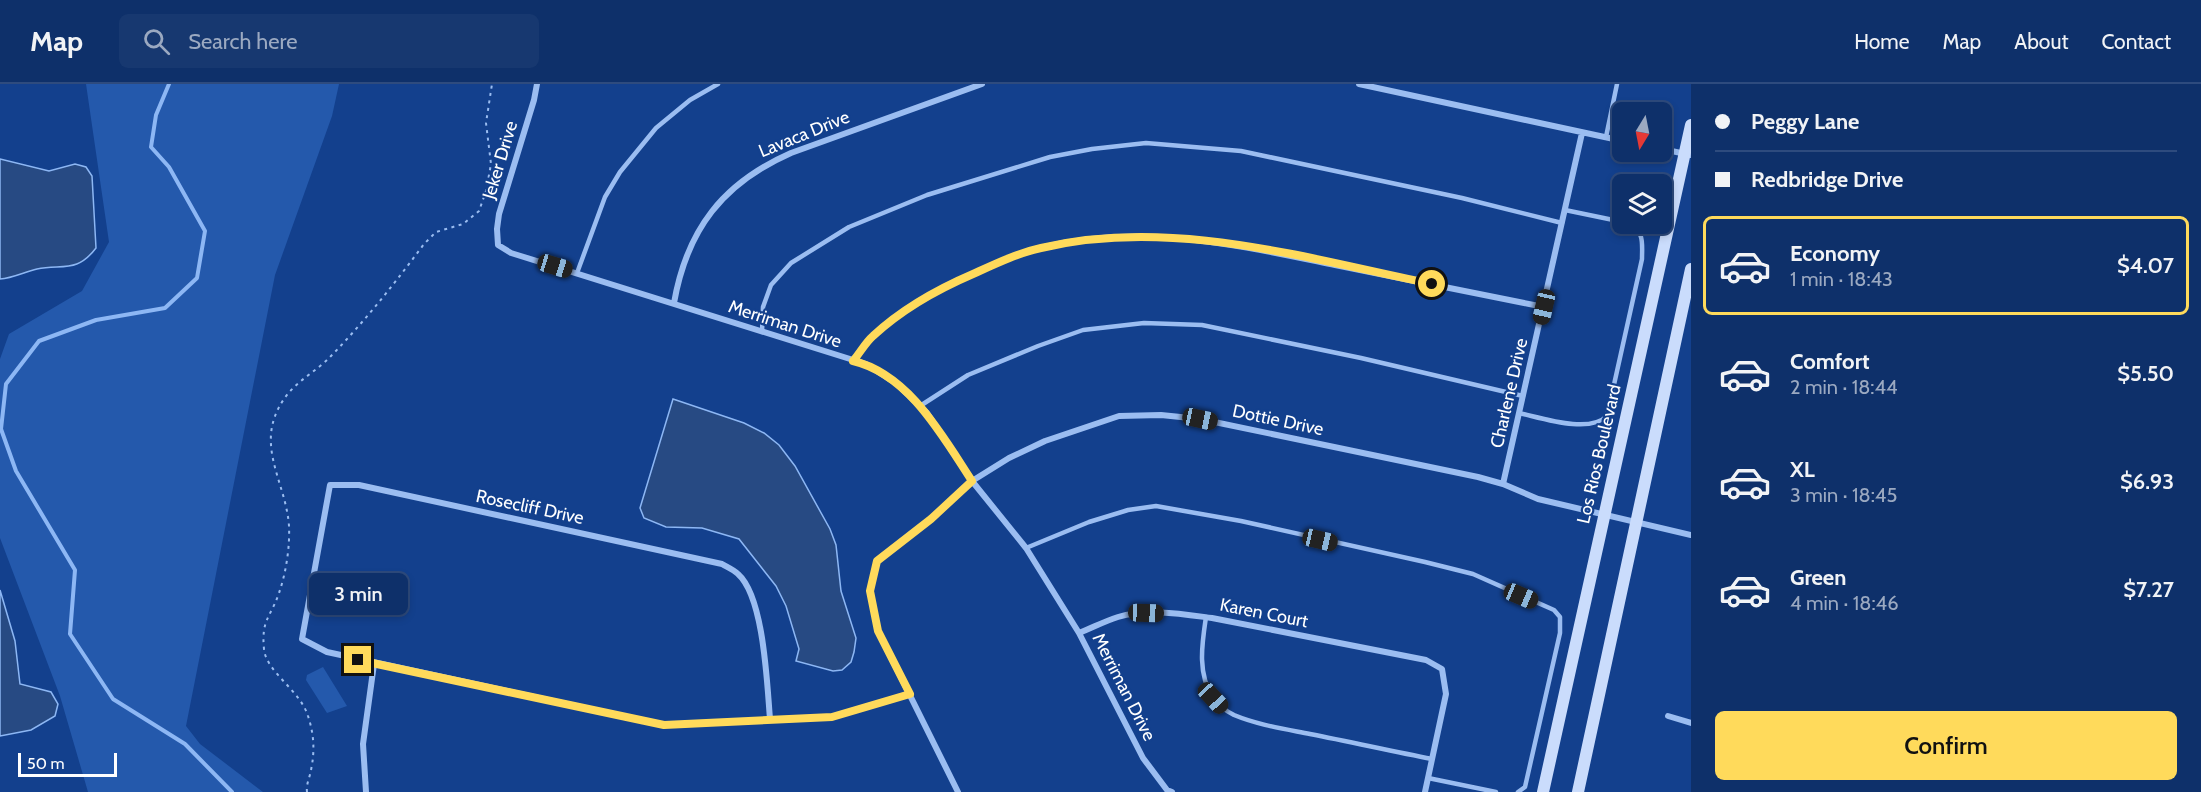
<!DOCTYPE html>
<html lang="en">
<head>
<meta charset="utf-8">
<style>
  :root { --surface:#0e306a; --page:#173870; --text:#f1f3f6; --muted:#9ba9c1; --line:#2e4b7e; --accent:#ffda5b }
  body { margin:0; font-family:Cabin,sans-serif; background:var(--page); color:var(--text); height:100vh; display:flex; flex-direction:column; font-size:22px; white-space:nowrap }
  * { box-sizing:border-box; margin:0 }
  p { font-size:20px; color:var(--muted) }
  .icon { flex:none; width:33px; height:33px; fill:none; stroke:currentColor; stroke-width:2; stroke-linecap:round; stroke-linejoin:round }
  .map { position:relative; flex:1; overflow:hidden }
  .panel { display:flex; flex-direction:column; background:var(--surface); width:510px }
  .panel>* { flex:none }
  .top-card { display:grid; align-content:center; height:132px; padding:0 24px; background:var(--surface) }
  .needle { width:39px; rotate:190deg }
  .controls { position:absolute; left:1612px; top:18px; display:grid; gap:12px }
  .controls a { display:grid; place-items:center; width:60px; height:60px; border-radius:9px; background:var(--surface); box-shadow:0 3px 9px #0003,0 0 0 2px var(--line); font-size:30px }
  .scale { position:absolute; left:18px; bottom:15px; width:99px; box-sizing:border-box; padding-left:6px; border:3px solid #fff; border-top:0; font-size:16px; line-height:21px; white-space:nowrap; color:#fff; -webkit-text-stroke:4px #13408d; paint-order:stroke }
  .end { position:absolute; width:27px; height:27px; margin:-14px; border:8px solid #ffda5b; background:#111; box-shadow:0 0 0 3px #111 }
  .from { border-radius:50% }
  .bubble { position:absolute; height:42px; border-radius:9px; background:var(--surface); box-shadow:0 3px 9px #0003,0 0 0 2px var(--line); font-size:20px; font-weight:600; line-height:42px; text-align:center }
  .car { position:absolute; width:18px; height:36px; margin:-18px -9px; border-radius:8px; box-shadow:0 0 4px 2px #0007; background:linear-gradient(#222 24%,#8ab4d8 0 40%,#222 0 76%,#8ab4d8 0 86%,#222 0) }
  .top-card b { display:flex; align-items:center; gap:21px; height:57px; font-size:22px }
  .top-card b+b { border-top:2px solid var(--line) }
  .top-card i { width:15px; height:15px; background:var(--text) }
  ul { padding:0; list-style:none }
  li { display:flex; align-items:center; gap:18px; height:99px; margin:0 12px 9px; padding:0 12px; border:3px solid transparent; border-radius:9px }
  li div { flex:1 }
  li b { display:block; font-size:22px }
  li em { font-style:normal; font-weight:600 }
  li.selected { border-color:var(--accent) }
  li>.icon { width:54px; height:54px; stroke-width:1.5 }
  .button { display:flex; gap:12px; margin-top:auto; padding:12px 24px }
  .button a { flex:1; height:69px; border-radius:9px; background:var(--accent); color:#111; font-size:24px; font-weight:600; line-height:69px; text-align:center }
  header { display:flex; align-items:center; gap:36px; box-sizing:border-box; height:84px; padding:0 30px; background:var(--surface); border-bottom:2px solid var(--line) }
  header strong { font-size:28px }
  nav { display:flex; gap:33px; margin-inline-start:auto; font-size:21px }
  .search { width:420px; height:54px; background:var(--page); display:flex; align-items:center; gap:15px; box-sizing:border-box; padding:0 21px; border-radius:9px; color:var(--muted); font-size:22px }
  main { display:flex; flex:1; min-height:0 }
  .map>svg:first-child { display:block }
</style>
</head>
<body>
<header>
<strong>Map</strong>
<div class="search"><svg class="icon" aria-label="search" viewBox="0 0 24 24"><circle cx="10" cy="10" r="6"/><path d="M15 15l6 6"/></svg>Search here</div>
<nav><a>Home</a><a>Map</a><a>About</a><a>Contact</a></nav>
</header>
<main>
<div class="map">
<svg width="1691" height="708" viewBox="0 0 1691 708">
  <rect width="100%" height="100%" fill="#13408d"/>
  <!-- green -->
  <path fill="#2459ac" d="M86,0H339L332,32L275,191L186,642L200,660L263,708H88L60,612L0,454V275L9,250L82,207L109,158Z
    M323,583L347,622L327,629L306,596L307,591Z"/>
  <!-- water -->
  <path fill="#274a83" stroke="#8db7f4" stroke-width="1.5" d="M0,75L49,87L75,80L86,83L92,92L96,164C77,189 63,180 37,185C24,188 13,194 0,195Z
    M673,315L744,339L764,349L779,361L795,382L830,445L836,461L841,507L856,554L854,568L851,578L842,586L833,587L796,577L799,565L786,522L776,502L739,455L702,444L666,443L644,434L640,424Z
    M0,506L15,557L20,600L51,608L58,620L55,632L31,646L0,652Z"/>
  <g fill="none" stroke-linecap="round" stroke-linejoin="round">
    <!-- stream -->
    <path stroke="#8db7f4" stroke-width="4" d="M169,0L156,31L151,63L169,83L205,147L197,194L165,224L96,236L39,257L6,300L1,345L16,387L75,486L70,550L113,615L185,660L232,708"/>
    <!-- path -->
    <path stroke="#9bbdf1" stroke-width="2" stroke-dasharray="3 4.5" stroke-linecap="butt" d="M307,708C306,700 310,693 311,686C315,667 314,650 308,632C300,606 266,588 264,565C261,535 271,533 279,509C286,489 290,463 289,442C286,397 253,360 284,315C296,297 317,287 331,272C365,237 395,199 424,160L436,148L463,140L479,127L486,107L491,80L486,39L492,0"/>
    <!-- service -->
    <path stroke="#9bbdf1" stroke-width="4.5" d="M1606,53L1617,0
      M1565,126L1623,138
      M577,189L605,113L620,88L656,44L690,16L718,0
      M762,248L763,223L771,201L791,179L849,143L927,111L1050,73L1092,65L1146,59L1241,67L1462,114L1562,139
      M920,322L968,291L1038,262L1083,246L1144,239L1202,241L1361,274L1523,312
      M1519,329C1542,334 1589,350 1607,332L1642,175C1642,158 1645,147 1627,140
      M1026,464L1089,438L1128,426L1156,422L1241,437L1425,478L1473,490L1554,526L1560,533V549L1525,703L1518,708
      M1206,533C1202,560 1197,589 1213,614C1218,621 1226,627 1234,631C1258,641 1285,645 1310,650C1351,658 1391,667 1432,675
      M1428,694L1496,708"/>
    <!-- minor -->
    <path stroke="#9bbdf1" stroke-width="6" d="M537,0L534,16L499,130L497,145L498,161L511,169L866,280L897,300L927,329L972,397L1026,464L1079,549L1143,674L1167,706L1172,708
      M1359,0L1623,57
      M1662,65L1691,71
      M674,219C687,145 723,99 791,69L982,0
      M853,277C860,269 865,259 873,252C899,227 935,207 968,192C991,182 1015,170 1040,164C1140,138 1237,161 1335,181C1405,195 1474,209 1544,223
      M1503,400L1582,49
      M1079,549C1092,544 1105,537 1118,533C1148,524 1182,530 1212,534L1426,576L1442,585L1446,610L1425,708
      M1668,632L1691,639
      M770,635C767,600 764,513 738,490C734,486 727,483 722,480L359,401H330L302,555L327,568L664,641L832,633L910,610
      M366,708L363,660L374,580
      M958,708L878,547L870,507L877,477L931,435L972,397L1009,374L1045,357L1119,332L1161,331L1200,335L1478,393L1503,400L1538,415L1691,451"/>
    <!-- secondary -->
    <path stroke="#cadcfc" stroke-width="12" d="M1543,708L1691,41
      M1578,708L1691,185"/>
  </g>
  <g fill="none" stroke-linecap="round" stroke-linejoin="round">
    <!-- route -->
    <path stroke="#ffda5b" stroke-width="8" d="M358,576L664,641L832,633L910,610L878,547L870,507L877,477L931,435L972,397C943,353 909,290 853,277C860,269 865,259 873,252C901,226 938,205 973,190C995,180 1018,169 1041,164C1170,133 1305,174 1432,200"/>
  </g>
  <g text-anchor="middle" stroke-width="4.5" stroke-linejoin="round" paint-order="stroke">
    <!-- street labels -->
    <g font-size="18" fill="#fff" stroke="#13408d">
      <text transform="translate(804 50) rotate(-22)" y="6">Lavaca Drive</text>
      <text transform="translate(500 76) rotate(-73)" y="6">Jeker Drive</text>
      <text transform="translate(785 240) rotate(18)" y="6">Merriman Drive</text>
      <text transform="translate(1509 309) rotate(-77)" y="6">Charlene Drive</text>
      <text transform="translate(1278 336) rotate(12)" y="6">Dottie Drive</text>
      <text transform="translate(1599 370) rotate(-77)" y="6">Los Rios Boulevard</text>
      <text transform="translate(530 423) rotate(12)" y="6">Rosecliff Drive</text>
      <text transform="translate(1264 529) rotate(11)" y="6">Karen Court</text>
      <text transform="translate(1124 603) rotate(63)" y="6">Merriman Drive</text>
    </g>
  </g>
</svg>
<div class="controls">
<a><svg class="needle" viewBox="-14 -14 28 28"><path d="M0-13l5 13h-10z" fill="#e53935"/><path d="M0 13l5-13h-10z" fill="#9ba9c1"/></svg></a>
<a><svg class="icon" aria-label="layers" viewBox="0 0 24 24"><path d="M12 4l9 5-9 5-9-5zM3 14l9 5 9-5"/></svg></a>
</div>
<div class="scale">50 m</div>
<i class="end from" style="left:1432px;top:200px"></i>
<i class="end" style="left:358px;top:576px"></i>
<div class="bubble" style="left:309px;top:489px;width:99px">3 min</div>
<i class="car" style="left:555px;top:182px;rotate:107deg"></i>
<i class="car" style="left:1544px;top:223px;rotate:193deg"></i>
<i class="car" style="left:1200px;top:335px;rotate:102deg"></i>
<i class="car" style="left:1320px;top:456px;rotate:103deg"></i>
<i class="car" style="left:1521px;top:512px;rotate:113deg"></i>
<i class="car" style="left:1146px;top:529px;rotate:92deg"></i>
<i class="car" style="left:1213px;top:614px;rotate:137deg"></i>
</div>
<section class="panel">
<div class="top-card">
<b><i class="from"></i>Peggy Lane</b>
<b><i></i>Redbridge Drive</b>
</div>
<ul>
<li class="selected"><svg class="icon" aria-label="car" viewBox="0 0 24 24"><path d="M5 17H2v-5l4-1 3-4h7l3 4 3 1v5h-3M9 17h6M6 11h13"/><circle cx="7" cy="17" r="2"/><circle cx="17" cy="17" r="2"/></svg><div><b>Economy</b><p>1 min · 18:43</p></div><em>$4.07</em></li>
<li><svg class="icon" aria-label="car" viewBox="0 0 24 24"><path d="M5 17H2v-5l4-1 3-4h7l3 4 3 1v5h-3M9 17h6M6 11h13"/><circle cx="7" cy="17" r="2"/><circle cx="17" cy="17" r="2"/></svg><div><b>Comfort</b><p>2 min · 18:44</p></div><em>$5.50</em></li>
<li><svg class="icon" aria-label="car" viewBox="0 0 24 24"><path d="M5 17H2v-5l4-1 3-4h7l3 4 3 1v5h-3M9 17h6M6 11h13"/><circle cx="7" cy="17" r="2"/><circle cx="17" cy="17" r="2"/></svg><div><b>XL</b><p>3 min · 18:45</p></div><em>$6.93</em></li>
<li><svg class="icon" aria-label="car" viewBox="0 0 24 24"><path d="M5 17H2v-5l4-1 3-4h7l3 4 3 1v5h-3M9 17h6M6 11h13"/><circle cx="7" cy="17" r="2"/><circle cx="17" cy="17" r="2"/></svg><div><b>Green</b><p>4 min · 18:46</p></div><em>$7.27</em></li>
</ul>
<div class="button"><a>Confirm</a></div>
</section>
</main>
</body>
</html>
